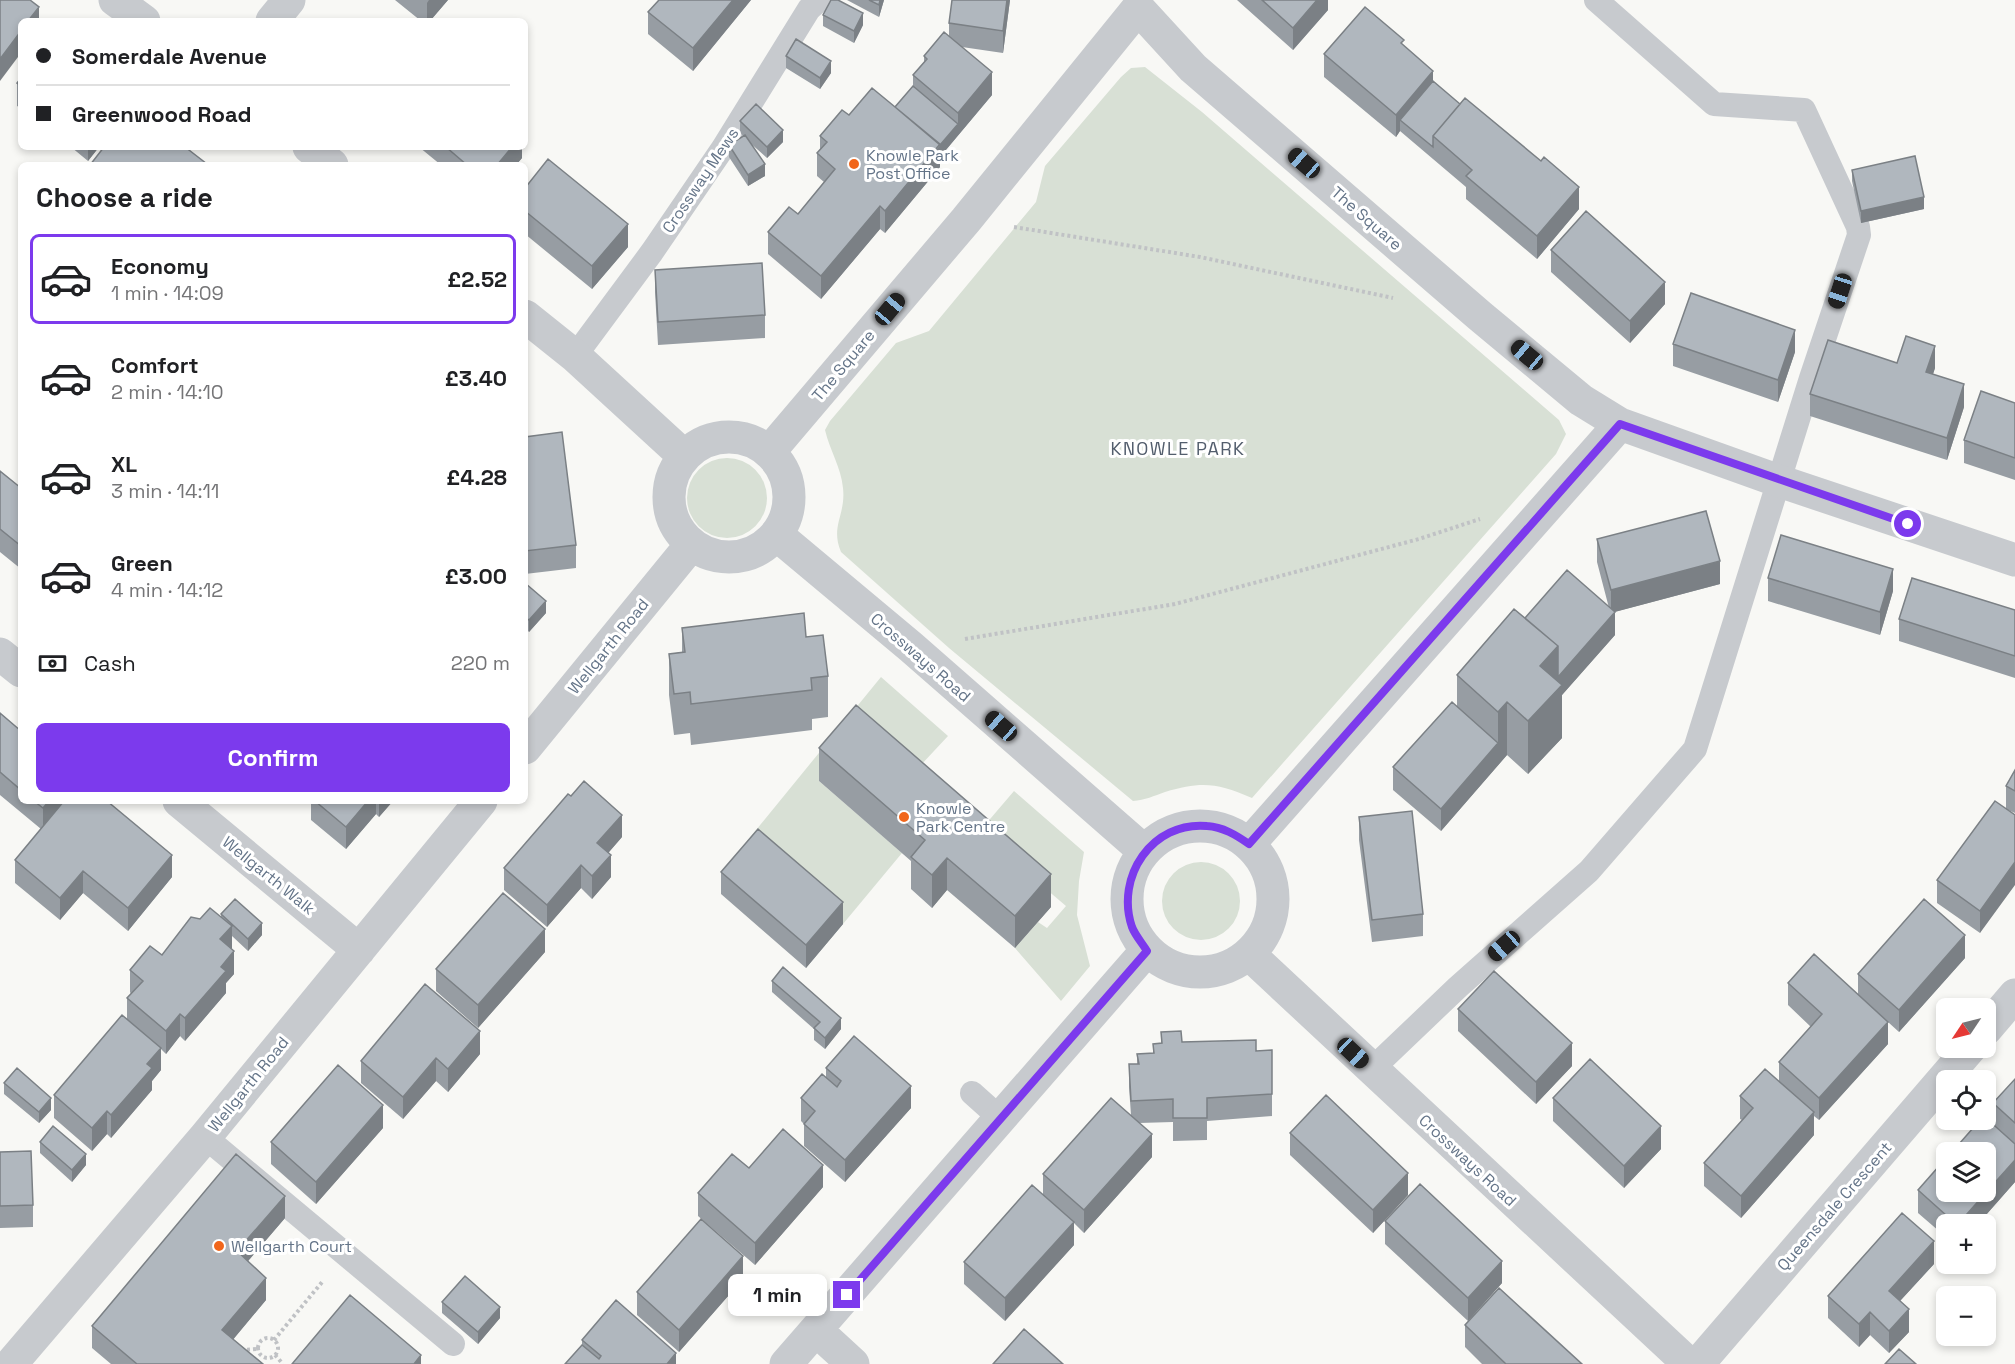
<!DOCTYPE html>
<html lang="en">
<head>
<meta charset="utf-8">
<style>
  :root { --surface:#fff; --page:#f6f6f6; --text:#202124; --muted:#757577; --line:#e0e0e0; --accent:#7c3aed }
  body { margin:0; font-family:"Space Grotesk",sans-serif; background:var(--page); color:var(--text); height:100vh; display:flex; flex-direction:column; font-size:22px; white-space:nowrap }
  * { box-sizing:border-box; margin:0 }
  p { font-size:20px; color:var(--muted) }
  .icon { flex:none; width:33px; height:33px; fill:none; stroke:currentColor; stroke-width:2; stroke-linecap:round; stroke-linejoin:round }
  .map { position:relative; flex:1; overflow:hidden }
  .panel { position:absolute; left:18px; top:162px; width:510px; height:642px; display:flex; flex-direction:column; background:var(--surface); border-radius:9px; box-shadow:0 3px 9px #0003 }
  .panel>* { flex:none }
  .top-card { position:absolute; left:18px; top:18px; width:510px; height:132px; border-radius:9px; box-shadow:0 3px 9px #0003; display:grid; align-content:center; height:132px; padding:0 18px; background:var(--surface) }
  .needle { width:39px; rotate:235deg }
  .fabs { position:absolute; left:1936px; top:998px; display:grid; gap:12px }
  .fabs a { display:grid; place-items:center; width:60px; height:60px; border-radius:9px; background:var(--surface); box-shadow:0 3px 9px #0003; font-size:30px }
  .end { position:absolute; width:27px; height:27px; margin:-14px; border:8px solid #7c3aed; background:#fff; box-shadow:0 0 0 3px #fff }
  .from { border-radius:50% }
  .bubble { position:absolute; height:42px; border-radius:9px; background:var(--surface); box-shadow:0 3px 9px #0003; font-size:20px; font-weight:700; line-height:42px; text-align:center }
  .car { position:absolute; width:18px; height:36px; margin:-18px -9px; border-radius:8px; box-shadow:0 0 4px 2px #0007; background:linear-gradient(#222 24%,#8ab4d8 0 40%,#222 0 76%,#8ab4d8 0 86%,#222 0) }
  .top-card b { display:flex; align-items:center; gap:21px; height:57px; font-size:22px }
  .top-card b+b { border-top:2px solid var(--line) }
  .top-card i { width:15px; height:15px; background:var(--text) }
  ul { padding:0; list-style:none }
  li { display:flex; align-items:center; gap:18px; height:90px; margin:0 12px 9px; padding:0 6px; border:3px solid transparent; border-radius:9px }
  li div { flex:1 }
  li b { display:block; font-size:22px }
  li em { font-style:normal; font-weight:700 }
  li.on { border-color:var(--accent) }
  li>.icon { width:54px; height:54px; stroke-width:1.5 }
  h2 { padding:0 18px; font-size:27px; line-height:72px }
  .pay { display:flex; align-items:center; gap:15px; height:66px; padding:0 18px; font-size:22px }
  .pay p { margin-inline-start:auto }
  .cta { display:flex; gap:12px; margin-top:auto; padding:12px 18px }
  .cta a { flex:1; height:69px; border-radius:9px; background:var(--accent); color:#fff; font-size:24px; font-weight:700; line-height:69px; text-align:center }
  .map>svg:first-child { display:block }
</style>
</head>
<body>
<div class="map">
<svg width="2015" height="1364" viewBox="0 0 2015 1364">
  <rect width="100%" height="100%" fill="#f8f8f5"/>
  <!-- green -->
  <path fill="#d8e0d5" d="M1145,67L1202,112L1559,420L1566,434L1556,454L1252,798C1217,783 1202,781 1165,792C1154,796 1145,800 1133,801L949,648L841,552C830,526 846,515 843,488C841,467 830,451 825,430L830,421L896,343L929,331L1036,202L1045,166L1121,77L1131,68Z
    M687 498a40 40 0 1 1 80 0a40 40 0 1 1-80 0Z
    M881,677L948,736L906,781H819L902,853L843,924L747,841Z
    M1014,791L1084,852L1079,881L1077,915L1090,966L1061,1001L1015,948L1038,922L1047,928L1066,906L979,832Z
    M1162 901a39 39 0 1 1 78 0a39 39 0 1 1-78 0Z"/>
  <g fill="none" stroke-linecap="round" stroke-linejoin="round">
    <!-- path -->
    <path stroke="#c0c2c5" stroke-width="4" stroke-dasharray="3 3" stroke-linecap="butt" d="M1014,227L1200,257L1393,298
      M965,639L1175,604L1419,539L1480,519
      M258 1348a10 10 0 1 1 20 0a10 10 0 1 1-20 0Z
      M274,1340L323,1281
      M241,1350L258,1349
      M275,1355L283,1364"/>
    <!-- service -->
    <path stroke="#c7cace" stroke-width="24" d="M575,356L652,252L723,148L809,9L819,0
      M1371,1070L1458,987L1589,871L1695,749L1811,378L1859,235L1858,227L1804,110L1714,104L1596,0
      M972,1093L1001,1119
      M205,1137L453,1344"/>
    <!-- minor -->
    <path stroke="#c7cace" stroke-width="33" d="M115,0L144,21
      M272,21L289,0
      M309,147L332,165
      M525,316L575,356L684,456
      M1620,424L1779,481L2015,560
      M669 497a60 60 0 1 1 120 0a60 60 0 1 1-120 0Z
      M769,452L966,220L1138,8L1193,68L1480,316L1581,400L1620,424L1249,844
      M777,535L911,647L1144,851
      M0,654L21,671
      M525,748L691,545
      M179,801L359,950
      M1127 899a73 73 0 1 1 146 0a73 73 0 1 1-146 0Z
      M1250,955L1689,1364
      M1986,1029L2015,995
      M816,1330L853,1364
      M11,1364L205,1137L481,801
      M786,1364L1147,950
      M1698,1364L1971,1047"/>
  </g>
  <!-- wall -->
  <path fill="#979da3" d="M395,0H448L430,21H421Z
    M751,0L693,71L648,34V12Z
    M847,0H884L879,17Z
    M1010,0L1003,53L962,47L992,95L940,157V167L885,233L880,229L821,299L768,254V232L798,214L824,182L817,176V153L820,150V136L849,115L895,107L913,86V75L924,62V56L949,36V23Z
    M1237,0H1328V10L1293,50Z
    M823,15L863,25L854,43L823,26Z
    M1404,46L1433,82L1579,209L1537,259L1466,199V187L1400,131L1396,137L1324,77V54Z
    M786,56L831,73L820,89L786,68Z
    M21,78V108L17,106V83Z
    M740,121L783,142L767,158L749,142L765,176L748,186L729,157V145L743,136L740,132Z
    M71,147H99L88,161Z
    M419,147H522V158L516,165H441Z
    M1852,170L1924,209L1861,223L1852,181Z
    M525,188L628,247L592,289L525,234Z
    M1551,250L1665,304L1630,343L1551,272Z
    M655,270L765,315V338L658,345L655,292Z
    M1673,344L1795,352L1778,402L1673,366Z
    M1897,363L1935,368L1933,374L1964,407L1947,460L1810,416V394Z
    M2015,403V480L1964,463V440Z
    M525,437L576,545V568L525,574Z
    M0,471L21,488V569L0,552Z
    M1597,539L1720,584L1614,612L1615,635L1562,695V738L1528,774L1507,755L1441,831L1393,790V767L1457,706V675L1525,618L1609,608L1597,562Z
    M1768,578L1893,591L1880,635L1768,601Z
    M525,583L546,613L529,632L525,628Z
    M2015,610V678L1899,641V619Z
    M682,628L806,637L828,676V717L812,719V730L691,745L690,733L674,735L669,695V654L682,652Z
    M0,713L21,731V801H107L172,877L128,931L83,893L60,920L15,883V860L41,829L0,795Z
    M819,748L1051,907L1015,948L947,890L932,908L911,889V861L819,781Z
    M2015,770V813L2008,810L1980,933L1937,903V880L2006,808V786Z
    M311,801H393L379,817L376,814L346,849L311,820Z
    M1359,817L1423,914V936L1372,942L1359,840Z
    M622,837L608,853L611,877L592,899L581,888L547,927L504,890V868Z
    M721,872L843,924L806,968L721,894Z
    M221,914L262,935L248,951L232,936L231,949L234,974L226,983V993L185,1041L180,1036L166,1054L161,1049V1070L152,1081V1090L111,1138L107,1134L92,1151L54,1118V1095L127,1019V998L131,994L130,992V970L162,955L200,919L221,917Z
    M545,952L478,1028L436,991V969Z
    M1965,958L1899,1032L1888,1022V1044L1819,1120L1814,1116V1135L1741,1218L1704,1186V1163L1742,1120L1740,1119V1096L1779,1081V1062L1811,1027L1788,1005V983L1858,994V974Z
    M772,981L841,1029L825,1049L814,1040V1029L772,992Z
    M1458,1009L1572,1066L1536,1104L1458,1031Z
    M1161,1032L1182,1042L1256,1051L1272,1050V1116L1207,1121V1140L1173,1141V1122L1139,1123L1152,1157L1084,1233L1074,1223V1245L1005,1321L964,1284V1262L1043,1195V1174L1131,1115L1129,1087V1064H1137V1054L1153,1053V1044L1161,1043Z
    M480,1054L448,1092L436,1081L403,1119L361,1083V1061Z
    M826,1068L911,1108L845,1182L804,1146V1124L801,1121V1098L826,1078Z
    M2015,1079V1182L1978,1224H1947V1238L1918,1213V1190L1993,1125V1103Z
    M4,1083L51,1110L39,1123L4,1094Z
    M1553,1098L1661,1149L1624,1188L1553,1121Z
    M383,1128L316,1204L271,1164V1142Z
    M1290,1133L1408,1195L1373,1233L1290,1155Z
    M40,1142L86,1165L72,1182L40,1153Z
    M0,1152L33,1205V1227L0,1228Z
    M823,1187L755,1265L698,1216V1193Z
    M285,1218L248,1261L266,1300L233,1339L263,1364H111L92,1348V1326Z
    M1385,1221L1502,1283L1468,1321L1385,1244Z
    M1934,1264L1900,1301L1909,1332L1889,1353L1870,1335L1859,1347L1828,1318V1296Z
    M743,1279L679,1352L637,1315V1292Z
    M442,1302L500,1318L478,1344L442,1313Z
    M1465,1325L1582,1364H1482L1465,1347Z
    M582,1340L676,1364H565L582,1345Z"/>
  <!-- shaded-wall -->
  <path fill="#7b8085" d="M429,0H448L430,21H427V3Z
    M733,0H751L693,71V48Z
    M880,0H884L879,17V5Z
    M1007,0H1010L1003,53V31Z
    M1317,0H1328V10L1293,50V28Z
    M39,7V21H28Z
    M863,13V25L854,43V31Z
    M21,31V53L0,81V59Z
    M831,61V73L820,89V78Z
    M1433,71V93L1400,120V131L1396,137V115Z
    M992,72V95L940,157V167L885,233V211L958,124V113Z
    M783,130V142L767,158V147Z
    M88,147H99L88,161Z
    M512,147H522V158L516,165H497Z
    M765,164V176L748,186V175Z
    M1579,187V209L1537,259V236Z
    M1924,197V209L1861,223V211Z
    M880,206V229L821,299V276Z
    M628,224V247L592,289V266Z
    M1665,282V304L1630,343V321Z
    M1795,330V352L1778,402V380Z
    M1935,346V368L1926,395V372Z
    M1964,384V407L1947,460V438Z
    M1720,561V584L1611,613V590Z
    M1893,569V591L1880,635V612Z
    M546,601V613L529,632V620Z
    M1615,612V635L1562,695V738L1528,774V721L1540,666L1558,646Z
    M1507,702V755L1441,831V809L1498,743V712Z
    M49,801H68L43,831V808Z
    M368,801H376V814L346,849V827Z
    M379,801H393L379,817Z
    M622,815V837L597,866V843Z
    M172,855V877L128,931V908Z
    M611,855V877L592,899V876Z
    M947,858V890L932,908V875Z
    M2015,862V885L1980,933V911Z
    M581,865V888L547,927V905Z
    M83,871V893L60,920V898Z
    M1051,874V907L1015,948V916Z
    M843,902V924L806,968V945Z
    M262,923V935L248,951V939Z
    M232,926V948L220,961V939Z
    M545,929V952L478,1028V1005Z
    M1965,935V958L1899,1032V1010Z
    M234,951V974L226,983V993L185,1041V1018L221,967Z
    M180,1014V1036L166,1054V1031Z
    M841,1018V1029L825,1049V1038Z
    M1888,1022V1044L1819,1120V1098Z
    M480,1031V1054L448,1092V1069Z
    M1572,1043V1066L1536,1104V1082Z
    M161,1048V1070L152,1081V1090L111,1138V1115L147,1064Z
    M436,1058V1081L403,1119V1097Z
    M911,1086V1108L845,1182V1160Z
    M51,1098V1110L39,1123V1112Z
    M383,1105V1128L316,1204V1182Z
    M107,1111V1134L92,1151V1128Z
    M1814,1112V1135L1741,1218V1196Z
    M1661,1126V1149L1624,1188V1166Z
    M1152,1134V1157L1084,1233V1210Z
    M86,1154V1165L72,1182V1170Z
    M2015,1160V1182L1978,1224H1958Z
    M823,1165V1187L755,1265V1243Z
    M1408,1173V1195L1373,1233V1210Z
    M285,1196V1218L237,1274V1251Z
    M1074,1222V1245L1005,1321V1298Z
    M1934,1241V1264L1889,1313V1291Z
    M743,1256V1279L679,1352V1330Z
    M1502,1261V1283L1468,1321V1298Z
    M266,1278V1300L222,1353V1330Z
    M500,1307V1318L478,1344V1332Z
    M1909,1309V1332L1889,1353V1331Z
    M1870,1312V1335L1859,1347V1324Z
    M676,1353V1364H667Z
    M421,1355V1364H414Z"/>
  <!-- building -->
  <path fill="#b0b7be" stroke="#7b8085" stroke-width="1.5" d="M0,0H30L39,7L28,21H21V31L0,59Z
    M659,0H733L693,48L648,12Z
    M831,0H838L863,13L854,31L823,15Z
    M869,0H880L879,5Z
    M952,0H1007L1003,31L949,23Z
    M1262,0H1317L1293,28Z
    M1365,7L1404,40L1401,43L1433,71L1396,115L1324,54Z
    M944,32L992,72L958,113L913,75L927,59L924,56Z
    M796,39L831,61L820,78L786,56Z
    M21,78V86L17,83Z
    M1433,81L1460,104L1433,136V147L1400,120Z
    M913,86L958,124L940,145L895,107Z
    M872,88L940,144L885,211L880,206L821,276L768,232L789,207L798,214L835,169L817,153L827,142L820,136L842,110L849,115Z
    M1465,98L1541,161L1544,157L1579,187L1537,236L1466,176L1472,170L1433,136Z
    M756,104L783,130L767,147L740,121Z
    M745,135L765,164L748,175L729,145Z
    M104,147H185L207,164L90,165Z
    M446,147H512L497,165H467Z
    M1915,156L1924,197L1861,211L1852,170Z
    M548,159L628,224L592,266L525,211V188Z
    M1586,211L1665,282L1630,321L1551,250Z
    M762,263L765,315L658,322L655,270Z
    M1691,293L1795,330L1778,380L1673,344Z
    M1906,336L1935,346L1926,372L1964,384L1947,438L1810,394L1828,340L1897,363Z
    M1981,391L2015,403V458L1964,440Z
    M562,432L576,545L525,551V437Z
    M0,471L21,488V546L0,529Z
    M1706,511L1720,561L1611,590L1597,539Z
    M1781,535L1893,569L1880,612L1768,578Z
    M1567,570L1615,612L1558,677V646L1525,618Z
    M1912,578L2015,610V656L1899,619Z
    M525,583L546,601L529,620L525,617Z
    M1514,609L1558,646L1540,666L1562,685L1528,721L1507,702L1498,712L1457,675Z
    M804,613L806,637L823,635L828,676L811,678L812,690L691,704L690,692L674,694L669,654L685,652L682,628Z
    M1452,702L1498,743L1441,809L1393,767Z
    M856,705L1051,874L1015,916L947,858L932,875L911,857L925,840L819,748Z
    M0,713L21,731V790L0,772Z
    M2015,770V791L2006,786Z
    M584,781L622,815L597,843L611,855L592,876L581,865L547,905L504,868L568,794L571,796Z
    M34,801H49L43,808Z
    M64,801H107L172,855L128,908L83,871L60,898L15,860Z
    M315,801H368L346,827Z
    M1995,801L2015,815V862L1980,911L1937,880Z
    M1412,811L1423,914L1372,920L1359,817Z
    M758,829L843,902L806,945L721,872Z
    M503,893L545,929L478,1005L436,969Z
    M235,899L262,923L248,939L221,914Z
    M1924,899L1965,935L1899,1010L1858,974Z
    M210,908L232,926L220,939L234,951L221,967L226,971L185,1018L180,1014L166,1031L127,998L143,981L130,970L150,946L162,955L191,917L200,919Z
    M1814,954L1888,1022L1819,1098L1779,1062L1822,1014L1788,983Z
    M783,967L841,1018L825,1038L814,1028L820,1022L772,981Z
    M1494,971L1572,1043L1536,1082L1458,1009Z
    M425,984L480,1031L448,1069L436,1058L403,1097L361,1061Z
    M122,1015L161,1048L147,1064L152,1068L111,1115L107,1111L92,1128L54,1095Z
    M1181,1031L1182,1042L1256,1040V1051L1272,1050V1094L1207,1098V1118H1173V1099L1131,1101L1129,1064H1139L1137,1054L1154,1053L1153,1044L1162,1043L1161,1032Z
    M854,1036L911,1086L845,1160L804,1124L815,1111L801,1098L822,1074L837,1087L841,1081L826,1068Z
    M1590,1059L1661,1126L1624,1166L1553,1098Z
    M338,1065L383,1105L316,1182L271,1142Z
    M17,1068L51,1098L39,1112L4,1083Z
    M1765,1069L1814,1112L1741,1196L1704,1163L1753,1108L1740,1096Z
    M2015,1079V1123L1993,1103Z
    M1326,1095L1408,1173L1373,1210L1290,1133Z
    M1111,1098L1152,1134L1084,1210L1043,1174Z
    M1986,1118L2015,1144V1160L1958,1224H1956L1918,1190L1947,1157V1191H1986V1152H1952L1981,1119Z
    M53,1126L86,1154L72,1170L40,1142Z
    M783,1129L823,1165L755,1243L698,1193L732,1154L749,1168Z
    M31,1151L33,1205L0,1206V1152Z
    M236,1154L285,1196L237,1251L266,1278L222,1330L263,1364H137L92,1326Z
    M1420,1184L1502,1261L1468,1298L1385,1221Z
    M1032,1185L1074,1222L1005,1298L964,1262Z
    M1902,1213L1934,1241L1889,1291L1909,1309L1889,1331L1870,1312L1859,1324L1828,1296Z
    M701,1219L743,1256L679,1330L637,1292Z
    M465,1276L500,1307L478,1332L442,1302Z
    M1499,1288L1582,1364H1506L1465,1325Z
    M350,1295L421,1355L414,1364H292Z
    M616,1300L676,1353L667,1364H565L582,1345L599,1359L601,1356L582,1340Z
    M1024,1329L1063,1364H993Z
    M1899,1349L1916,1364H1885Z"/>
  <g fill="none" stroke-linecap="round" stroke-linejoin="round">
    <!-- route -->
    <path stroke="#7c3aed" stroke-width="8" d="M847,1295L1147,951C1142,943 1135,935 1132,927C1115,877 1152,821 1207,826C1223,827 1236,835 1249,844L1620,424L1908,524"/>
  </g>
  <!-- markers -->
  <g fill="#f1661b" stroke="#fff" stroke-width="2">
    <circle cx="854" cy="164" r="6"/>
    <circle cx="904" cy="817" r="6"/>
    <circle cx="219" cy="1246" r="6"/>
  </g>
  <g text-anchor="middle" stroke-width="6" stroke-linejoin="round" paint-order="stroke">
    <!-- poi labels -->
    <g font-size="16" fill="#647488" stroke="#fff" text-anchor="start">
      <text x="866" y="161">Knowle Park<tspan x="866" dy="18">Post Office</tspan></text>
      <text x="916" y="814">Knowle<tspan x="916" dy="18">Park Centre</tspan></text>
      <text x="231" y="1252">Wellgarth Court</text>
    </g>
    <!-- street labels -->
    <g font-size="16" fill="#647488" stroke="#fff">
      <text transform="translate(700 180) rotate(-56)" y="6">Crossway Mews</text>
      <text transform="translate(1367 218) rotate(41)" y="6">The Square</text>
      <text transform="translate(843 365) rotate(-50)" y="6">The Square</text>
      <text transform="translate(608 646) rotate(-51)" y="6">Wellgarth Road</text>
      <text transform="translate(921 657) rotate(41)" y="6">Crossways Road</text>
      <text transform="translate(269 875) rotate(39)" y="6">Wellgarth Walk</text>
      <text transform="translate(248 1084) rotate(-51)" y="6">Wellgarth Road</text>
      <text transform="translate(1468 1160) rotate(43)" y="6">Crossways Road</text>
      <text transform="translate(1834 1206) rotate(-49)" y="6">Queensdale Crescent</text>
    </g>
    <!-- neighbourhood labels -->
    <g font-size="18" letter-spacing="1.5" fill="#535e6d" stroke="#fff">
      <text x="1178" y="455">KNOWLE PARK</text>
    </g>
  </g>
</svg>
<div class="fabs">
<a><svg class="needle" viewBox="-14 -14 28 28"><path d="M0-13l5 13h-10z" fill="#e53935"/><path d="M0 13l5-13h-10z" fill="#757577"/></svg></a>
<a><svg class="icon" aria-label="locate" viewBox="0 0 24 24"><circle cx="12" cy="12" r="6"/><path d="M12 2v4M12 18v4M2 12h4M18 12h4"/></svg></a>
<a><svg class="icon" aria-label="layers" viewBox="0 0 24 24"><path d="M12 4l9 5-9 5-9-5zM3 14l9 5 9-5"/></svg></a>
<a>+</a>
<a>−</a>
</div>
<i class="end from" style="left:1908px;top:524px"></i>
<i class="end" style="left:847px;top:1295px"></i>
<div class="bubble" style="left:728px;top:1274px;width:99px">1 min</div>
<i class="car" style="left:1304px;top:163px;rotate:311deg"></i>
<i class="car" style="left:1840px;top:291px;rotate:198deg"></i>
<i class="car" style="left:890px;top:309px;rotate:40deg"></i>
<i class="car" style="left:1527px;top:355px;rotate:310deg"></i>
<i class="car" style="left:1001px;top:726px;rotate:311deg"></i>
<i class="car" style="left:1504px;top:946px;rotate:229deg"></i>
<i class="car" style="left:1353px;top:1053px;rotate:133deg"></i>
<div class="top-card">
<b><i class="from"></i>Somerdale Avenue</b>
<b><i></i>Greenwood Road</b>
</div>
<section class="panel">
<h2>Choose a ride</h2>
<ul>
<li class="on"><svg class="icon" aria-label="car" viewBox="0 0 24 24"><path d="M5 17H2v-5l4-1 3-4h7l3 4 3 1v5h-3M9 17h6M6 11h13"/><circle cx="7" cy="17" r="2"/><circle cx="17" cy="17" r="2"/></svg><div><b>Economy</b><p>1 min · 14:09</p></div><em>£2.52</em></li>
<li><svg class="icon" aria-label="car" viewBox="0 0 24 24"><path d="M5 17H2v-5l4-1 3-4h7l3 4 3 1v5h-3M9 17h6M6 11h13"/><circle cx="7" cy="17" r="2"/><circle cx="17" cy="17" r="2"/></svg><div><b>Comfort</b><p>2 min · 14:10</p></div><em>£3.40</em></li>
<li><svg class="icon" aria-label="car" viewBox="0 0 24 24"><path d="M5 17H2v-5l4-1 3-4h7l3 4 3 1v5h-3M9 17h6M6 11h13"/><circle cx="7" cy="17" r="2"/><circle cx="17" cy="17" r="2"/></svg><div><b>XL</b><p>3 min · 14:11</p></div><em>£4.28</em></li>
<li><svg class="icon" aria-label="car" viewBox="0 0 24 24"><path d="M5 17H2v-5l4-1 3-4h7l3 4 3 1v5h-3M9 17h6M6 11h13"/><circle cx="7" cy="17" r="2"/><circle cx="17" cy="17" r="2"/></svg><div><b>Green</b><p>4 min · 14:12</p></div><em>£3.00</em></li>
</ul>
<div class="pay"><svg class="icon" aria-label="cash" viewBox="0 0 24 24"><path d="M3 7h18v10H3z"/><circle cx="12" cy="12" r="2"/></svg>Cash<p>220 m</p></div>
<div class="cta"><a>Confirm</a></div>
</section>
</div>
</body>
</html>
